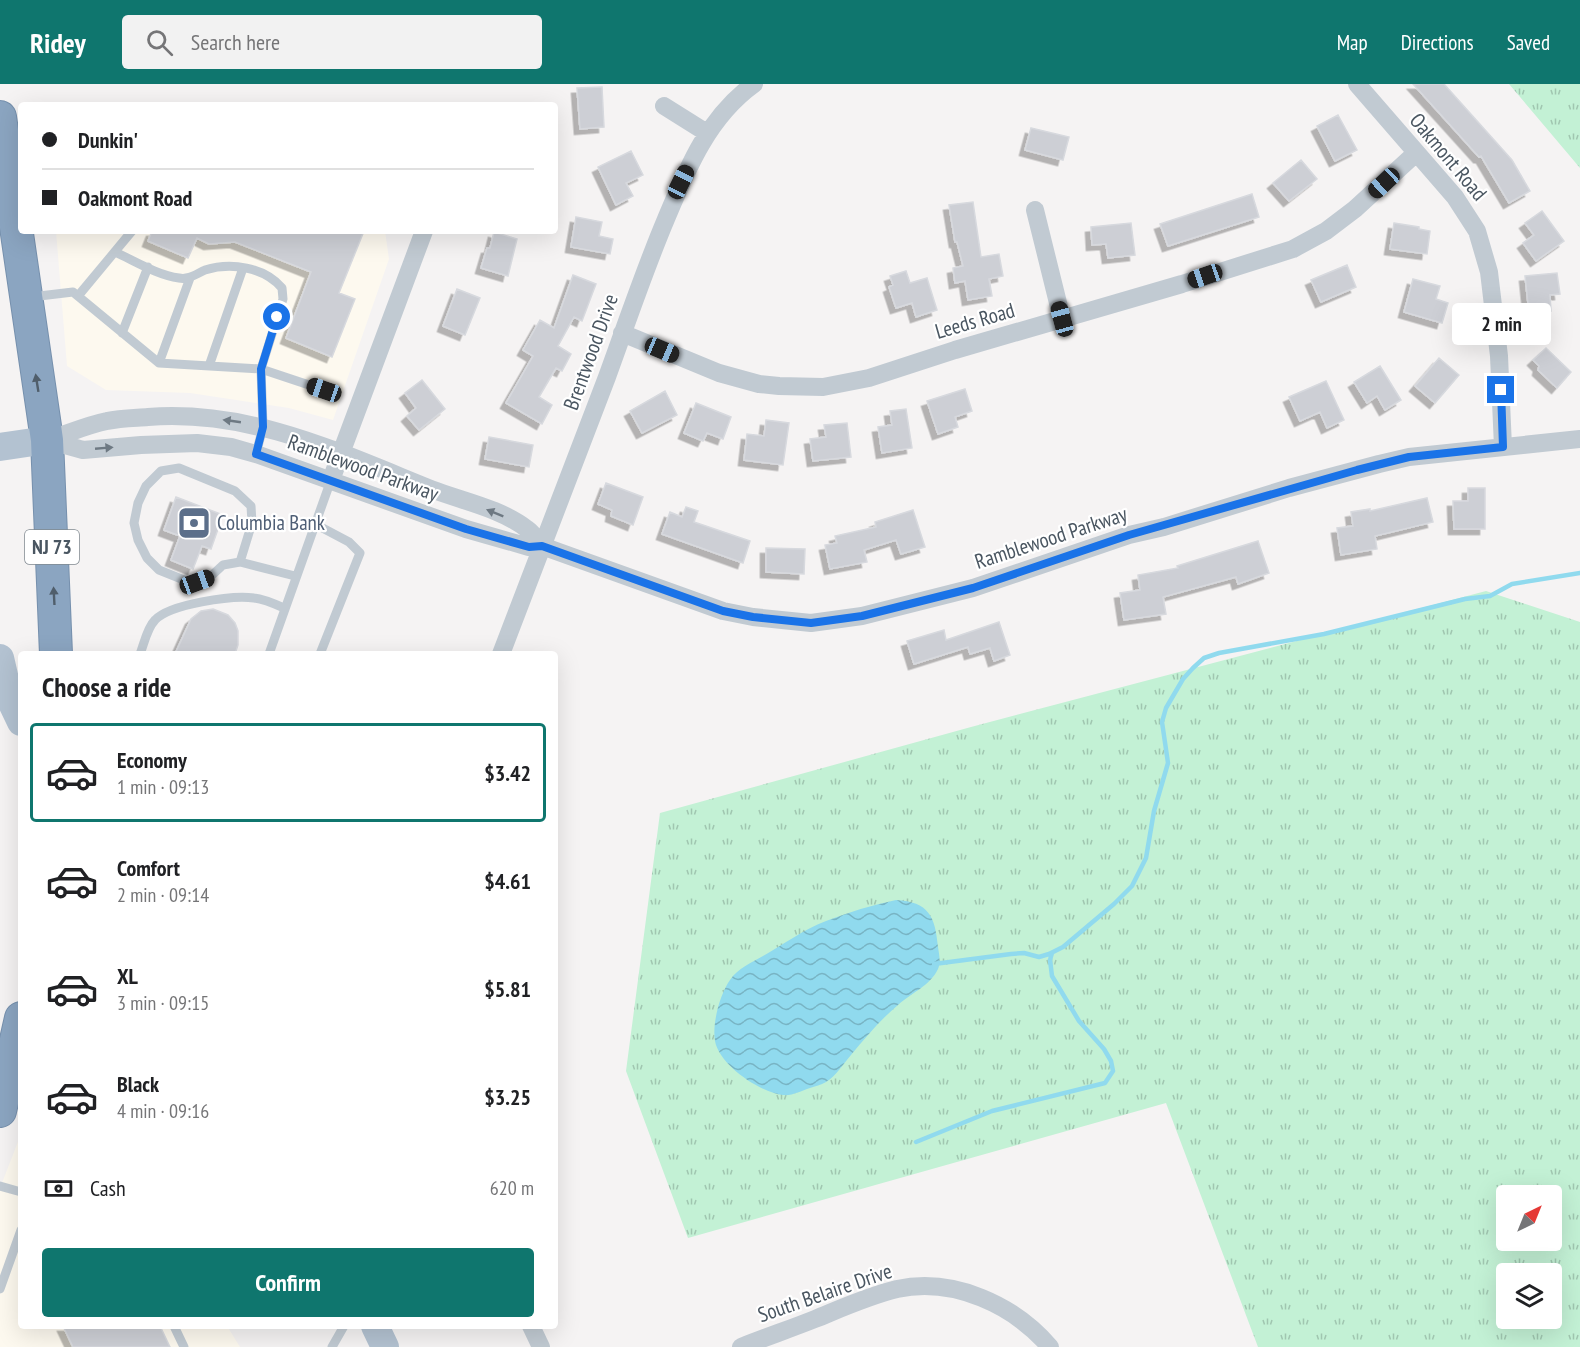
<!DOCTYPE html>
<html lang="en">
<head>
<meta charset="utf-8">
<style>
  :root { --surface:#fff; --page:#f2f2f2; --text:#202124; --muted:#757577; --line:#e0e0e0; --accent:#0f766e }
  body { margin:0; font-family:"PT Sans Narrow",sans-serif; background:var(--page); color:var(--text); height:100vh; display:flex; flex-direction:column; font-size:22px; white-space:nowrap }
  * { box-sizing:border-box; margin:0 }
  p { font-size:20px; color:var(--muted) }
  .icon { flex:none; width:33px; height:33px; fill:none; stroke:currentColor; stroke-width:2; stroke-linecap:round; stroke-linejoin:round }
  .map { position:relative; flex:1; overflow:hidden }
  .sheet { position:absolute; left:18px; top:567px; width:540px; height:678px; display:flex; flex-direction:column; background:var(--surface); border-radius:6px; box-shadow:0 6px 24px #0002 }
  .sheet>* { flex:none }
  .guide { position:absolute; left:18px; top:18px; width:540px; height:132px; border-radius:6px; box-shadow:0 6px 24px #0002; display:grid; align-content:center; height:132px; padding:0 24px; background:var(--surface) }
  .needle { width:39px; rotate:43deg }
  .controls { position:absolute; left:1496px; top:1101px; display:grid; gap:12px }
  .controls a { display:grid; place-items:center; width:66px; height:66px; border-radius:6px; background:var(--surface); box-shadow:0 6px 24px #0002; font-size:30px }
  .end { position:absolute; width:27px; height:27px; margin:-14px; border:8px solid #1a73e8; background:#fff; box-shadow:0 0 0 3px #fff }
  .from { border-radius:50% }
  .bubble { position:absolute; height:42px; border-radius:6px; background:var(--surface); box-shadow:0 6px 24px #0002; font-size:20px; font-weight:800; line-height:42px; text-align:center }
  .car { position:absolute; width:18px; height:36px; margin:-18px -9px; border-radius:8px; box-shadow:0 0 4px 2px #0007; background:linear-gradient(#222 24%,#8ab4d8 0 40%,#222 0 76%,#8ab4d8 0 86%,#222 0) }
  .guide b { display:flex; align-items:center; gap:21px; height:57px; font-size:22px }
  .guide b+b { border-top:2px solid var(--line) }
  .guide i { width:15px; height:15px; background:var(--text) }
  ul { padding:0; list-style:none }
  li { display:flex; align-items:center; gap:18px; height:99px; margin:0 12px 9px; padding:0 12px; border:3px solid transparent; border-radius:6px }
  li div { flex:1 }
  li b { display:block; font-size:22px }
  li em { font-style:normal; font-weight:800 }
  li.on { border-color:var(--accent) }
  li>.icon { width:54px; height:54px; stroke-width:1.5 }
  h2 { padding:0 24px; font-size:27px; line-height:72px }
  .pay { display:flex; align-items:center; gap:15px; height:66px; padding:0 24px; font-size:22px }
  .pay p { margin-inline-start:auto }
  .primary-button { display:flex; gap:12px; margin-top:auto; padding:12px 24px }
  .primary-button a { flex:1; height:69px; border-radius:6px; background:var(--accent); color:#fff; font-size:24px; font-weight:800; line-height:69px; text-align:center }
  header { display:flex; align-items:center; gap:36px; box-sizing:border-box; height:84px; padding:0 30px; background:var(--accent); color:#fff }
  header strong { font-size:28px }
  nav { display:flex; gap:33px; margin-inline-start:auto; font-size:21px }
  .search { width:420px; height:54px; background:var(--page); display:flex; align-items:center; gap:15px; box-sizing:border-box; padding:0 21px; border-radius:6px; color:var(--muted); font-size:22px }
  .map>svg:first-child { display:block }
</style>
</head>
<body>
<header>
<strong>Ridey</strong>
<div class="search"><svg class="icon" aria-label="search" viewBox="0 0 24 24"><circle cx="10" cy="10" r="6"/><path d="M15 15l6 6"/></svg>Search here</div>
<nav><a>Map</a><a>Directions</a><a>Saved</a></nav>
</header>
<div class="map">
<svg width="1580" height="1263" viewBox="0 0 1580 1263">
  <defs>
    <pattern id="grass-tufts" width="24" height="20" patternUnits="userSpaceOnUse" patternTransform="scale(1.5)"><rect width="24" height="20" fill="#c3f1d5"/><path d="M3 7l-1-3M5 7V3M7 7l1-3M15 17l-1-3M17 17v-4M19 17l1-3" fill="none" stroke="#a0c6b0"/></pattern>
    <pattern id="water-waves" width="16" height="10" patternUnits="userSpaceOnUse" patternTransform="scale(1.5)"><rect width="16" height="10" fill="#90daee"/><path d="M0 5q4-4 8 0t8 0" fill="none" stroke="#78b4c4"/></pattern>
    <filter id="shadow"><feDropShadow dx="-5.5" dy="5.5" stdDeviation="0" flood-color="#0004"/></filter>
  </defs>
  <rect width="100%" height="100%" fill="#f5f3f3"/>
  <!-- commercial -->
  <path fill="#fdf9ef" d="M56,147H385L389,175L333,336L289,324L190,309L106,306L67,282Z
    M21,1050V1242H227L240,1263H0V1104Z"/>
  <!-- grass -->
  <path fill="url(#grass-tufts)" fill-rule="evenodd" d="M1509,0H1580V84Z
    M1486,507L1580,538V1263H1258L1166,1019L688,1154L626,987L660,729L971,643ZM1506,1112H1551V1156H1506ZM1506,1190H1551V1234H1506Z"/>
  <!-- water -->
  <path fill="url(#water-waves)" d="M896,816C929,818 935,832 938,863C939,870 941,878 938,885C930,902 911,909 898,921C880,936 866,953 851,971C844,979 836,992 826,998C821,1001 815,1002 810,1004C801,1007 792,1012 783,1011C761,1009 719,981 715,957C712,939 720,910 730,896C738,884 751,879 763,872C784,860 803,846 826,837C849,828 872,821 896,816Z"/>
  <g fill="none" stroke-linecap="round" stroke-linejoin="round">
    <!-- stream -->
    <path stroke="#90daee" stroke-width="4.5" d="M934,880L1011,870L1024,869L1039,873L1049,870L1063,863L1114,820L1132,802L1146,774L1154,727L1168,679L1162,638L1166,624L1183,595L1193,584L1204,574L1219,569L1324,550L1465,515L1490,512L1512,500L1580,489
      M916,1058L992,1027L1105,999L1113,987L1111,977L1104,965L1079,937L1052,892L1050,876L1052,869"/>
  </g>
  <!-- building -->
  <path fill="#cdcfd5" stroke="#d7d9de" stroke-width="1.5" filter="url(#shadow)" d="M1413,0H1444L1512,76L1530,107L1509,119L1481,72L1479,73Z
    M602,3L604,43L580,45L577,4Z
    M1338,31L1357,66L1335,77L1317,42Z
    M1031,44L1069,53L1063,76L1025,66Z
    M631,67L643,91L626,99L633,112L616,121L598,83Z
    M1301,76L1317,95L1289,117L1273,99Z
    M1252,110L1259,133L1168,162L1160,140Z
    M973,118L981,173L999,170L1003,192L989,195L992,212L968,216L965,197L955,199L953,184L963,182L957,158H955L949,121Z
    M1542,127L1564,157L1536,177L1523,159L1534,151L1525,139Z
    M576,133L602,138L599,152L613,155L610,170L571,163Z
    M1131,139L1135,171L1108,174L1106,160L1092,161L1091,143Z
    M1394,139L1419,143V145L1430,147L1427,170L1390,165Z
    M152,147H364L339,209L355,215L332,273L286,254L311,188L235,158L209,160L197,154L188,174L148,157Z
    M494,148L517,155L508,192L481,184L487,164H490Z
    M1347,181L1356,203L1321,218L1311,196Z
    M906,187L910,199L927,194L937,226L916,233L912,219L896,224L889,203L893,201L890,192Z
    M1557,189L1560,210L1550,211L1551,227L1529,229L1525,192Z
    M573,191L596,200L582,237L574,233L558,262L571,270L562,287L556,284L539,313L552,321L542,340L506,319L533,272L523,266L540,236L554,244Z
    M1413,195L1440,202L1436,215L1448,219L1442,239L1404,228Z
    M457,205L480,214L465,251L443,242Z
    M1546,264L1571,288L1557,304L1538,286L1539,282L1533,276Z
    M1439,274L1459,291L1435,319L1415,302Z
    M1380,282L1401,316L1385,326L1377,312L1367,319L1354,298Z
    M422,296L445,325L419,346L407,332L416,324L405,309Z
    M1326,297L1344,336L1327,344L1320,328L1300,337L1289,313Z
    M965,305L972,327L955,333L958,343L938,350L927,317Z
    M665,307L677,331L642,349L630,327Z
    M696,319L731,333L723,355L707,349L703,357L684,349Z
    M906,325L912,364L882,369L878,343L892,341L890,327Z
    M766,336L789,339L783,381L744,376L747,350L764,352Z
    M847,339L851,373L813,377L810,355L826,353L824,341Z
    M489,353L533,361L529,383L485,375Z
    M606,399L643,413L633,441L611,432L612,426L598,420Z
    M1468,404H1485V445H1454L1453,417H1468Z
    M176,413L223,431L211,465L202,462L193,485L171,476L180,452L164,446Z
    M1427,414L1433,438L1375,452L1377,465L1341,471L1337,444L1353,442L1351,428L1370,425V427Z
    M686,423L698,427L694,438L750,457L743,479L662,450L670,428L682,433Z
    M913,426L925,463L901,470L896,456L864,466L867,478L830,485L825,461L837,459L835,452L876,443L875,438Z
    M1258,457L1269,489L1238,500L1236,493L1163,513L1166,530L1124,536L1120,509L1140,506L1138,491L1178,484L1177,482Z
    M766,464L805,465L804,490L766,488Z
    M213,525L228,531L235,539L238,547V561L235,570H175L191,535L201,527Z
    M999,538L1010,571L994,577L990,564L970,570L968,563L914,580L907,557L944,546L946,556Z
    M63,1242H160L170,1263H73Z"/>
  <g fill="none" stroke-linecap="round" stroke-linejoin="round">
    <!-- highway casing -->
    <g stroke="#7690ad" stroke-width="34">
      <path id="highway" d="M0,33L47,356L56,570
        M0,1027L21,934"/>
    </g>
    <!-- lane -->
    <path stroke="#c1cad2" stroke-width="9" d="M115,168C135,177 157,191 179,194C189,196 196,190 205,186C231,178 264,183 282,204L283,215L261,285L324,306
      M78,212L132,147
      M31,213L73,208L159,279L261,285L263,343L256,370
      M122,249L148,183
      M159,279L190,194
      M209,282L243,184
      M315,440L349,458L360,469L320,570
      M240,478L252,439L251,422L235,407L179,384L161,387L146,402L138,419L134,439L138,456L147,474L159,486L184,496L197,498L210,493L223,481L240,478L295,492
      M140,570C144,560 147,544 155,536C170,520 232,511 254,514C264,515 275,520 284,524
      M269,570L331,396
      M0,1102L21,1108
      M0,1205L21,1146
      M174,1242L184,1263
      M332,1263L344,1242"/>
    <!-- street -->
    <path stroke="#c1cad2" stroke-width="18" d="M1357,0L1455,113L1477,147L1489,188L1499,272L1503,363
      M664,22L707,49
      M1035,126L1062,235
      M622,249L719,289L759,300L779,302L823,303L869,294L955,266L1182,200L1293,165L1326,147L1355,125L1416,69
      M47,356L83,366L141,361L197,359L231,363L256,370L466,445L529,463L542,462L723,527L753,533L811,539L862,532L973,504L1129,451L1164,443L1289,404L1379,380L1409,373L1580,355
      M47,356C67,350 87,341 107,337C120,334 135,334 148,333C249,325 339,368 431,405C462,417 500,424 527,445C533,449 537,456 542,462
      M331,396L424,147
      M501,570C536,478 572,386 607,293C626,241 644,187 666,135C687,85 708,33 754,0
      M531,1242L541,1263
      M741,1263C766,1253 790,1245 815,1235C842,1224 868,1212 897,1205C954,1193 1014,1221 1050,1263"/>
    <!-- primary -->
    <path stroke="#b3c2d1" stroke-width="28" d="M0,363L47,356
      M0,574L9,613L21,638
      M375,1242L385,1263"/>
    <!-- highway -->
    <use href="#highway" stroke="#8ba5c1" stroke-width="32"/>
  </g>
  <!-- one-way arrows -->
  <defs><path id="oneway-solid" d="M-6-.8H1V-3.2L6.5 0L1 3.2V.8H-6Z" transform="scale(1.5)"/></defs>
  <g fill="#505e6b">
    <use href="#oneway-solid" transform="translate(37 299) rotate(-99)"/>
    <use href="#oneway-solid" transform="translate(54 512) rotate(-93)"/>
  </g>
  <g fill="#6e7983">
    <use href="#oneway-solid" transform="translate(232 337) rotate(-172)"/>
    <use href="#oneway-solid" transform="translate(104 364) rotate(-5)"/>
    <use href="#oneway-solid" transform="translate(495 429) rotate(-158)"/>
  </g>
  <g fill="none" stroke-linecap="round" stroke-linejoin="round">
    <!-- route -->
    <path stroke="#1a73e8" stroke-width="8" d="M277,233L261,285L263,343L256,370L466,445L529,463L542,462L723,527L753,533L811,539L862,532L973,504L1129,451L1357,386L1409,373L1503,363L1501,306"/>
  </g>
  <!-- icons -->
  <defs>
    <g id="bank-square" transform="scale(1.725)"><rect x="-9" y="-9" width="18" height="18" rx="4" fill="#5c6f8a" stroke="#fff"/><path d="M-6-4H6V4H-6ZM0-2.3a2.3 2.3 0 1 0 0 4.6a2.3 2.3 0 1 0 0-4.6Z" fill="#fff"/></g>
  </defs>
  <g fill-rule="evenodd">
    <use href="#bank-square" x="194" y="439"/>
  </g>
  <g text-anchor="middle" stroke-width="4.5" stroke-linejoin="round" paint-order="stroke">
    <!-- shield labels -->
    <rect fill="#fff" stroke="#808990" stroke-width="1.5" x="25" y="446" width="54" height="34" rx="4.5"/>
    <g font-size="20" font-weight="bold" fill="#4a5661">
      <text x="52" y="470">NJ 73</text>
    </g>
    <!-- street labels -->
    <g font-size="21" fill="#4a5661" stroke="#fff">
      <text transform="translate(1448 73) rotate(50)" y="7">Oakmont Road</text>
      <text transform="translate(975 237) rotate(-16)" y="7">Leeds Road</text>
      <text transform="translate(591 268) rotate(-70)" y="7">Brentwood Drive</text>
      <text transform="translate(363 384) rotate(20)" y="7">Ramblewood Parkway</text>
      <text transform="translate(1051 454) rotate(-18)" y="7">Ramblewood Parkway</text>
      <text transform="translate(825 1209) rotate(-19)" y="7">South Belaire Drive</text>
    </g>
    <!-- service labels -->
    <g font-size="21" fill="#4e5e75" stroke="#fff" text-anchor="start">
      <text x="217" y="446">Columbia Bank</text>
    </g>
  </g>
</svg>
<div class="controls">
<a><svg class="needle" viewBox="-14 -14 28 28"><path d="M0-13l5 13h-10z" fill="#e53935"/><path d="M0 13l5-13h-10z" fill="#757577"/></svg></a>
<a><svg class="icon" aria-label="layers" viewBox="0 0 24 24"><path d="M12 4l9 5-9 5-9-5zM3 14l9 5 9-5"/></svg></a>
</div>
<i class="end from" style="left:277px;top:233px"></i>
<i class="end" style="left:1501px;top:306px"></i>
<div class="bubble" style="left:1452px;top:219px;width:99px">2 min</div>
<i class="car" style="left:681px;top:98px;rotate:26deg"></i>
<i class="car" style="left:1384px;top:99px;rotate:227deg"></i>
<i class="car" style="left:1205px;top:192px;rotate:251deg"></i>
<i class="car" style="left:1062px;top:235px;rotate:345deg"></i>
<i class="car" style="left:662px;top:266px;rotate:113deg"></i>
<i class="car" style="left:324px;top:306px;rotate:289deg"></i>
<i class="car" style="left:197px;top:498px;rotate:70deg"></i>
<div class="guide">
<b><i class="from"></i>Dunkin'</b>
<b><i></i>Oakmont Road</b>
</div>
<section class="sheet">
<h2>Choose a ride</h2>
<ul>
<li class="on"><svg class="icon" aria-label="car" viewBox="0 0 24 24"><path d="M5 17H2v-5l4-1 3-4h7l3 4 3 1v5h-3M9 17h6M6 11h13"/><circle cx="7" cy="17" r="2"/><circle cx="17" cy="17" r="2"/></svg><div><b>Economy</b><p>1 min · 09:13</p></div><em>$3.42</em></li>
<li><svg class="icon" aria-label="car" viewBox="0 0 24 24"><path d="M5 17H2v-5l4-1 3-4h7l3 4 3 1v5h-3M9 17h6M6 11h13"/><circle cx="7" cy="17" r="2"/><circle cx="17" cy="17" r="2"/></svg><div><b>Comfort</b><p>2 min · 09:14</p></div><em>$4.61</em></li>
<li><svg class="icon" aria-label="car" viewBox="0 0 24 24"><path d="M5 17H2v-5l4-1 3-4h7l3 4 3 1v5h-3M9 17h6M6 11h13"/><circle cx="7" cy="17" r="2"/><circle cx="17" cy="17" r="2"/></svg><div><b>XL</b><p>3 min · 09:15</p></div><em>$5.81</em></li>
<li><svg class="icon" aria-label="car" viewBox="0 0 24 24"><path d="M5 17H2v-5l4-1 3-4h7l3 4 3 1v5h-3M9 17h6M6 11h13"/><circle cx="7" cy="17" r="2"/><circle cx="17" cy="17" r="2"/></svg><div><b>Black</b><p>4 min · 09:16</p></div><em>$3.25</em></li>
</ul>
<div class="pay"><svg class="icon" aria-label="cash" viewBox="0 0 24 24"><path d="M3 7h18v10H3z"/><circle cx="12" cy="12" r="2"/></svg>Cash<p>620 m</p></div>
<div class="primary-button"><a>Confirm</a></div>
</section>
</div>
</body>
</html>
